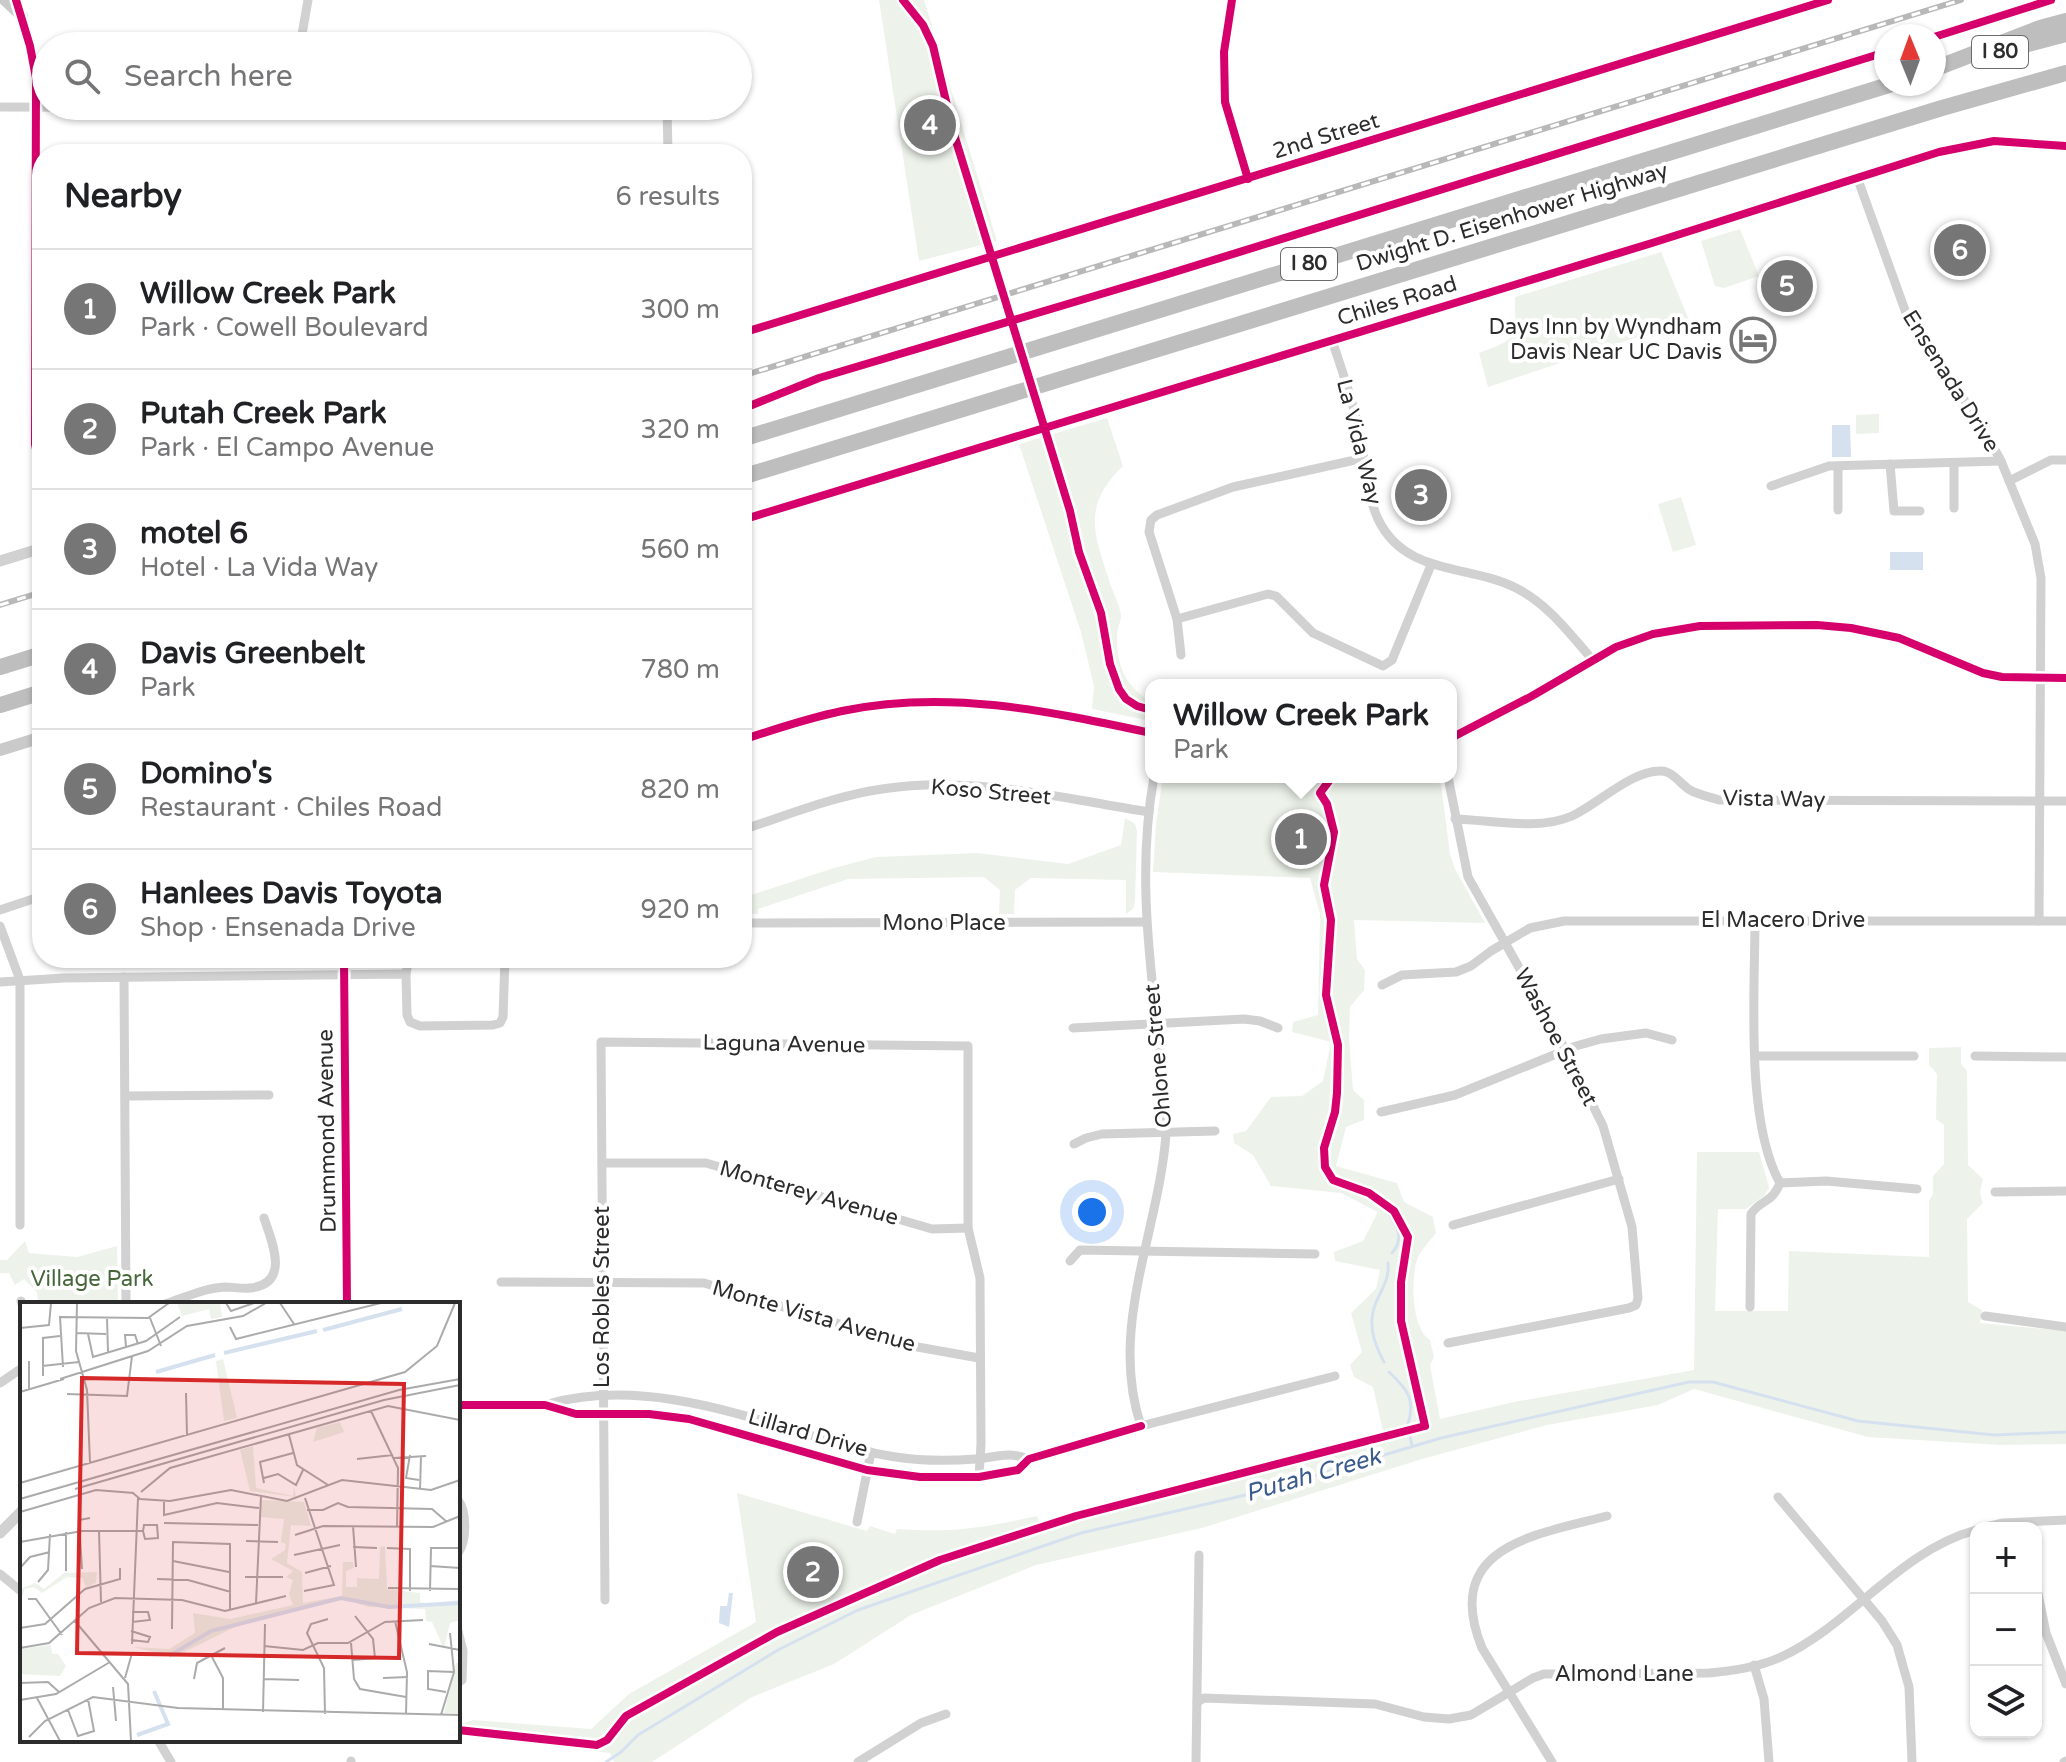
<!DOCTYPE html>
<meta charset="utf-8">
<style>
body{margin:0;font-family:"Varela Round",sans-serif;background:#f6f6f6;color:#202124}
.controls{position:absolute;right:24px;bottom:24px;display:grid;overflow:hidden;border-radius:16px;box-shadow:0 2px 6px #0004}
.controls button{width:72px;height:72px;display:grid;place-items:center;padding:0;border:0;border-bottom:2px solid #e0e0e0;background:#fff;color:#202124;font:40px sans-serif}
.compass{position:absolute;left:1874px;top:24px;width:72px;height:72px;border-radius:50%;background:#fff;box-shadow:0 2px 6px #0004;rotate:359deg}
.you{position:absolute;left:1092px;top:1212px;width:28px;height:28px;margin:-20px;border:6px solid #fff;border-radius:50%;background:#1a73e8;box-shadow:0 0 0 12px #1a73e833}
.badge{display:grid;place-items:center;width:52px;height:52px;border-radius:50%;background:#767676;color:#fff;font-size:26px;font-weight:700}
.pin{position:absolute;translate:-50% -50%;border:4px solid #fff;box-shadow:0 2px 8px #0006}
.popup{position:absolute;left:1145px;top:679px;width:312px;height:104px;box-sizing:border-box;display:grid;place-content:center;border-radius:16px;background:#fff;filter:drop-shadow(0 2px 6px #0005);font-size:26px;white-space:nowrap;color:#757577}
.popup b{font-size:30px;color:#202124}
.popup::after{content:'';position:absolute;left:50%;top:100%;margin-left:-16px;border:16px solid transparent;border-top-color:#fff}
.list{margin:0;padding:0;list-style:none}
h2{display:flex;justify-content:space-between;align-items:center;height:104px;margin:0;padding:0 32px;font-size:34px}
h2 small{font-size:26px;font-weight:400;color:#757577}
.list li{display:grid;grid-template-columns:52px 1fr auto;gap:24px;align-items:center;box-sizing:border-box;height:120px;padding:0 32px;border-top:2px solid #e0e0e0}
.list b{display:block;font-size:30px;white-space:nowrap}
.list p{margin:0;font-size:26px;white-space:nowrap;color:#757577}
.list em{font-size:26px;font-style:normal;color:#757577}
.icon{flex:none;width:44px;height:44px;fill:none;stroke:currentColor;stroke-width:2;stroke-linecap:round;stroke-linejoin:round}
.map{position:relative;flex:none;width:2066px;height:1762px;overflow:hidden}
.search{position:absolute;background:#fff;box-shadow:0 2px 6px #0004;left:32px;top:32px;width:720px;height:88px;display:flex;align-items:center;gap:20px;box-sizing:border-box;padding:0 28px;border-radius:44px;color:#757577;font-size:30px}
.panel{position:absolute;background:#fff;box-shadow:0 2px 6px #0004;left:32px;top:144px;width:720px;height:824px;border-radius:32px}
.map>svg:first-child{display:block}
</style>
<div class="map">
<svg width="2066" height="1762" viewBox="0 0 2066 1762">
<rect width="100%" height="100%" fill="#fff"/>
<!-- green -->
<g fill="#edf3ea">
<polygon points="879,0 924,0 997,241 919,261"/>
<polygon points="1740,229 1759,276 1724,288 1715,286 1701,241"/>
<path d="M1661,252l28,68 -201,67 -9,-34c40,-15 36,-14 36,-56z"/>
<polygon points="1879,414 1879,433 1856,434 1856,415"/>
<path d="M1107,418l16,48c-43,41 -28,70 -12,120 3,9 9,20 10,30 0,6 -4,12 -4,18 -1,31 8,52 34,68v19l-59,-12 2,-23 -13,-54 -62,-188z"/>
<polygon points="1681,497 1696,545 1673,552 1658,504"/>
<path d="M1163,777h277l10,77 5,15 30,54 -131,-3 3,39 8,11 -1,20 -14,17 -1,31 4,52 11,10v20l-18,7 -10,39 61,17 7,19 29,15 3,16c-6,8 -16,18 -19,27 -6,19 -6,68 13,80l4,17 -4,8 10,54 74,-17 180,-32 3,-218h62l10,35 -4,8 -19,14h-28l-3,102h73l1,-60 140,6v-56l4,-7v-18l11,-12v-39l-8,-6 1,-45 -8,-9v-17l32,-1v17l6,7 1,94 15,14 -3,13 3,11 -16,16 1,83 14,8 -2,13 86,8v113l-65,1 -133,-8 -174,-48 -36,16 -111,20 -125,34 -220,69 -166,37 -125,50 -77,49 -82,33 -100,65h-38l-4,-9 -152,-18v-10l15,-5 118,9 38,-35 127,-72 -19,-129 130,38 3,-5 25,8 2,-5c55,4 86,-1 140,-13l2,6 344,-91 -10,-44 -19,-10 -4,-12 12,-13 -11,-39 25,-24 4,-19 -45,-9 -1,-9 29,-11 15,-29 -37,-19 -70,-7 -18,-31 -19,-12 -1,-9 13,-3 25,-34 31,-1 21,-15 8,-39 -39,-10 1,-10 25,-7 2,-101 -10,-36 -157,-6 3,-48z"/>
<polygon points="1125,818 1135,824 1137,831 1135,902 1133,909 1126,914 1126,880 1031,878 1015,890 1014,914 999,914 1000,890 984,877 848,879 758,909 758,914 742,914 742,898 834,868 876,857 978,853 1068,864 1121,845"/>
<polygon points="25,1241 29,1253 77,1257 117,1246 118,1304 38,1304 37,1292 24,1279 15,1285 9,1273 0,1273 0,1260 7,1260"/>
</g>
<!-- water -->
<g fill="#d6e1f0">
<polygon points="1832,425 1850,425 1851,457 1832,457"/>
<rect x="1890" y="552" width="33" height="18"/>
<polygon points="729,1593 733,1593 729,1627 719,1623 720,1606 727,1606"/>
</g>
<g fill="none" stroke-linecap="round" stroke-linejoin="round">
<!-- stream -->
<g stroke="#d6e1f0" stroke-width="3">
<path d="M1384,1206c10,17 23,30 8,47"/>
<path d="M1384,1362c-8,-15 -15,-32 -11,-50 3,-17 17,-28 15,-49"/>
<path d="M1389,1372c18,17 27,27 19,52"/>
<polyline points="1410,1436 1412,1446"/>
<polyline points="606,1762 621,1752 638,1735 778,1650 858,1610 1081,1533 1263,1491 1441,1438 1689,1382 1713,1382 1858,1421 1994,1435 2066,1432"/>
</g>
<!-- minor -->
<g stroke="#d1d1d1" stroke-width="9">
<polyline points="300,46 308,0"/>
<polyline points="667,106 668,154"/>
<polyline points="0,107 292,108 295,106"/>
<polyline points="1857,177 1906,313 1983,428 2001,461 2035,544 2041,578 2039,921"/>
<path d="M1332,340c10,31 22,63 28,95 6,27 6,58 18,84 27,57 91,45 138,69 32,16 53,45 76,71"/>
<polyline points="1890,464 1894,511 1920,511"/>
<polyline points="1838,466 1838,510"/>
<polyline points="2009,481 2051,460 2066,460"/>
<polyline points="1771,486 1829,466 2001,461"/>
<polyline points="1954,508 1954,463"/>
<polyline points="1177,619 1268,594 1276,596 1313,633 1383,666 1392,660 1431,565"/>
<polyline points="1181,655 1177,619 1149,532 1151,520 1157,515 1233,487 1364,458"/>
<path d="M1455,819c37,1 83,12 117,-3 26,-12 59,-45 88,-45 12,-1 20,13 30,19 9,5 20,7 29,10l347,1"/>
<path d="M742,830c46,-15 92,-34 140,-41 88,-14 180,9 267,23"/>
<polyline points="0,910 42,896"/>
<path d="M1755,919c0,72 -10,202 25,264"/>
<polyline points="742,923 1146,922"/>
<polyline points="0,926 20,980 20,1225"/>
<polyline points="406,974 409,958"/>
<polyline points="124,977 126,1304"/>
<polyline points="0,982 64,978 406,974 407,1015 410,1022 420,1026 493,1025 500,1023 503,1017 505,958"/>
<polyline points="1382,985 1402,975 1456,972 1471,966 1491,951 1530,928 1564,921 2066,921"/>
<polyline points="1073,1028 1244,1019 1260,1021 1278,1028"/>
<polyline points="1755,1056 1914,1056"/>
<polyline points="1975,1056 2066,1057"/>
<polyline points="125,1096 269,1095"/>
<polyline points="1381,1112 1455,1095 1576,1046 1601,1039 1646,1033 1672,1040"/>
<polyline points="1074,1144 1086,1138 1102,1134 1215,1131"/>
<polyline points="602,1163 706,1163 932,1229 968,1228"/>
<polyline points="1780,1183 1826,1181 1917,1189"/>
<polyline points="1995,1192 2066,1191"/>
<polyline points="1453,1225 1619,1179"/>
<polyline points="1070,1261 1080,1250 1315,1254"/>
<polyline points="501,1282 704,1283 912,1346 979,1358"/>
<polyline points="21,1301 22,1304"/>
<path d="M165,1304c19,-6 39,-16 60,-17 8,0 17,2 25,1 41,-4 22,-46 14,-70"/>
<path d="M1750,1307l1,-93c11,-16 20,-9 29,-31"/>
<polyline points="1985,1316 2066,1327"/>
<polyline points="1448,1343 1629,1308 1636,1305 1638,1298 1632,1227 1603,1126 1566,1051 1468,877 1448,777"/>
<polyline points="0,1383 22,1368"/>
<path d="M548,1404c87,-24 176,5 259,30 29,9 58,19 89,23 26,4 53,4 80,2 23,-2 30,-8 53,0"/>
<polyline points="458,1405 545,1405 576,1414 649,1414 689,1419 867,1470 920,1477 979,1477 1018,1470 1029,1459 1141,1426 1335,1376"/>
<path d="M1141,1426c-33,-98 18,-195 25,-292 3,-38 -6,-78 -10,-115 -9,-82 -17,-160 -2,-242"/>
<polyline points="1778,1497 1882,1621 1897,1645 1909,1687 1912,1762"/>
<path d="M458,1500c9,11 9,41 0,53"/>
<polyline points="857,1522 871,1452"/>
<polyline points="1982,1528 2003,1523 2066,1520"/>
<polyline points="0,1574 22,1592"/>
<polyline points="2036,1584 2046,1633 2066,1684"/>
<polyline points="605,1600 601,1042 968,1046 968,1228 980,1278 981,1444 979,1477"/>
<polyline points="458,1631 463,1651 462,1680 458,1683"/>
<polyline points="1754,1665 1764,1699 1769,1762"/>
<path d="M1197,1702l7,-4 171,6 49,13 25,2 22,-4 62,-37 11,-4 165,-1c24,-2 50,-6 72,-16 71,-33 118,-106 195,-127"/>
<polyline points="158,1740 171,1762"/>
<polyline points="351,1762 351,1761"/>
<polyline points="858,1762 921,1723 946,1714"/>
<polyline points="1196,1762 1199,1555"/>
<path d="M1552,1762l-70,-114c-41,-102 53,-113 125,-132"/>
<polyline points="2064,1762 2066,1761"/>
</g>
<!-- tertiary -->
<g stroke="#d1d1d1" stroke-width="11">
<polyline points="16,0 30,46 36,78 35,444 42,481"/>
<polyline points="742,333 1828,0"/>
<polyline points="742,520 1652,243 1939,152 1994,141 2066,146"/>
<polyline points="0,561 42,548"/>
<polyline points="344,958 347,1304"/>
<polyline points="0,1533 22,1511"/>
</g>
<!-- secondary -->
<g stroke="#cacaca" stroke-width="12">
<polyline points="5,0 22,16"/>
<polyline points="1451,738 1532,696 1616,647 1653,634 1700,626 1817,625 1851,628 1899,638 1983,673 2002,677 2066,678"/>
<path d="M742,740c33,-11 66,-22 100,-29 105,-22 206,0 309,22"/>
<polyline points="0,750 42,737"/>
</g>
<!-- motorway -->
<g stroke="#bebebe" stroke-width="16">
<polyline points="2017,47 2066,34"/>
<polyline points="1934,69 2040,28 2066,21"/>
<polyline points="742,439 1892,84"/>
<polyline points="742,477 1942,108 2066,73"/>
<polyline points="0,667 42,654"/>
<polyline points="0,705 42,692"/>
</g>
<!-- rail casing -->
<g stroke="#b8b8b8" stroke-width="6">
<g id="rail">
<polyline points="742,376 1961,0"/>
<polyline points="0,605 42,592"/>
</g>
</g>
<!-- rail -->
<use href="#rail" stroke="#fff" stroke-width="3" stroke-dasharray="9" stroke-linecap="butt"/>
<!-- cycleway casing -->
<g stroke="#fff" stroke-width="13">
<g id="cycleway">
<polyline points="16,0 30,46 36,78 35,444 42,481"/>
<polyline points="903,0 923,25 933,46 953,131 1070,511 1079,552 1101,613 1110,664 1119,689 1126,699 1137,706 1151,710"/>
<polyline points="1232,0 1224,52 1225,102 1248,179"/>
<polyline points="1934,37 2051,0"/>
<polyline points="742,333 1828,0"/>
<polyline points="742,409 819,378 1165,275 1886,52"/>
<polyline points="742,520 1652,243 1939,152 1994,141 2066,146"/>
<polyline points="1451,738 1532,696 1616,647 1653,634 1700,626 1817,625 1851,628 1899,638 1983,673 2002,677 2066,678"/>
<path d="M742,740c33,-11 66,-22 100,-29 105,-22 206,0 309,22"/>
<polyline points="344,958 347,1304"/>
<polyline points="458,1405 545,1405 576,1414 649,1414 689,1419 867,1470 920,1477 979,1477 1018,1470 1029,1459 1141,1426"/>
<polyline points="458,1730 597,1745 607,1740 626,1716 777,1632 940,1560 1076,1516 1425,1426 1401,1321 1401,1282 1408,1237 1394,1211 1369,1193 1333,1180 1325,1167 1324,1148 1335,1112 1337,1093 1338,1045 1326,995 1331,920 1324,885 1334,832 1327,804 1320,793 1332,777"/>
</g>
</g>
<!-- cycleway -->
<use href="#cycleway" stroke="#d6006c" stroke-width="8"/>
</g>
<!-- icons -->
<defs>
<g id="hotel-ring" transform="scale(2.3)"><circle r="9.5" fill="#fff" stroke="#767676" stroke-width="1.5"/><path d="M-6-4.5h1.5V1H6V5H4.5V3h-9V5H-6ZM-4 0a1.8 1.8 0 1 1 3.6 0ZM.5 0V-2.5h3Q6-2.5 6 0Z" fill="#767676"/></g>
</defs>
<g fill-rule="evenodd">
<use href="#hotel-ring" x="1753" y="340"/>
</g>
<g text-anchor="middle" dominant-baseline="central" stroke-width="8" stroke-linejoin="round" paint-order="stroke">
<!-- shield labels -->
<g fill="#fff" stroke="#6b6b6b" stroke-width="2">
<rect x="1972" y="36" width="56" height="32" rx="6"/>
<rect x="1281" y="248" width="56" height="32" rx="6"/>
</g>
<g font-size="20" font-weight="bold" fill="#2c2c2c">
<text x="2000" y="52">I 80</text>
<text x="1309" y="264">I 80</text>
</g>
<!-- street labels -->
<g font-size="22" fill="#2c2c2c" stroke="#fff">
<text transform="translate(1326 136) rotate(-17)">2nd Street</text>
<text transform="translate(1512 217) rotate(-17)">Dwight D. Eisenhower Highway</text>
<text transform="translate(1397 301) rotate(-17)">Chiles Road</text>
<text transform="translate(1951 381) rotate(58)">Ensenada Drive</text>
<text transform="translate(1359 442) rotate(76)">La Vida Way</text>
<text transform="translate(991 792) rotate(5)">Koso Street</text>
<text transform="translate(1774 799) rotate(1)">Vista Way</text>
<text x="1783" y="920">El Macero Drive</text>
<text x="944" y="923">Mono Place</text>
<text transform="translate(1556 1037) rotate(62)">Washoe Street</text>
<text transform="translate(784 1044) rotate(1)">Laguna Avenue</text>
<text transform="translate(1158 1056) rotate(-95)">Ohlone Street</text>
<text transform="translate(327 1131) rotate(-91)">Drummond Avenue</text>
<text transform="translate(809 1193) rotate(16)">Monterey Avenue</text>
<text transform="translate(602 1297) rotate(-90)">Los Robles Street</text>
<text transform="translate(814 1316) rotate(16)">Monte Vista Avenue</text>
<text transform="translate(808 1433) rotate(16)">Lillard Drive</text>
<text x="1624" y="1674">Almond Lane</text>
</g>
<!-- poi labels -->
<g font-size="22" fill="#2c2c2c" stroke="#fff" text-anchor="end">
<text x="1722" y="327">Days Inn by Wyndham<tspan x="1722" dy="25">Davis Near UC Davis</tspan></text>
</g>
<!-- park labels -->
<g font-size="22" fill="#45673a" stroke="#fff">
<text x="92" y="1279">Village Park</text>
</g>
<!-- water labels -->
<g font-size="24" font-style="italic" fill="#3b5b8d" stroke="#fff">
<text transform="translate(1313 1475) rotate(-16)">Putah Creek</text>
</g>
</g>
<!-- overview -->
<g transform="translate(20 1302)">
<rect width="440" height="440" fill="#fff"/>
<path d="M157,1h43l2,14 -11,2 -2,-10 -27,7zM203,57l14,59 -13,3 -8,-60zM320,120l4,10 -31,10 4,-14zM233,144l3,42 37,8 1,-9 2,10 -46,-6 -10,-41zM242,198l42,2 7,24 -20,-1 -4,38 15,9 1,31 39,-7 1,-34h10l1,6 -8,3v16h11v-9l22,1 1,-32 5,-1 2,43 33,4v9l5,2 35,-4v20l-10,3 -6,26 -12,-27 -6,-1 -1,-12 -56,-2 -27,-8 -103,26 -65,32 -41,-10 36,2 26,-16 -2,-20 37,6 63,-14 -4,-11 4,-14 -7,-3 7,-6 -22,-12 14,-9 1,-6 -5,-2 3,-23 -25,-2zM77,270l-1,11 -10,4 -4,-9 -15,-1 -25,16 -8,-6 -9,2 -5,13v-13l15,-6 9,6 20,-16zM31,343l1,9h6l8,12 -6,10 -40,-2v-25zM436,361h4v51l-16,-1z" fill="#edf3ea"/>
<path fill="none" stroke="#d6e1f0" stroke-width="4" d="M303,28l79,-21M204,51l93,-22M136,70l59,-17M149,354l42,-25 130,-33 48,9 71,-4M117,433l31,-11 -14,-33"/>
<path fill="none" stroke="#ababab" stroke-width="2" d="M57,1l-1,48 11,39 3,73M206,1l5,8 23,-8M260,1l14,21M87,16l1,35M130,16l11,28M210,25l6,12 145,-36M0,26l29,-3 2,-22M56,31l30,1M68,32l5,23 53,-16 34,-24M106,45l-1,-12h10l3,9M9,59v28M22,64l37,-4M43,65l-3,-50 88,1 21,-15M23,74v-38l17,-2M40,77l88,-28 39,-25 56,-10 23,-13M0,90l44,-13M166,91l1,42M47,92l60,2 5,-40M351,109l27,57 -1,59M269,133l8,30 31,20M390,153l-4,23 13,2M374,156l32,-2M337,157l36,-4M244,176l14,-4 18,11 7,-15M0,181l385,-111 32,-26 18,-43M244,181l-4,-21 33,-9M55,187l309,-89 76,-15M400,188l1,-34M121,190l29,-24 218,-62 72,14M113,191l7,6 30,2 61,-11 56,11 55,-21 89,10 29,-10M0,197l379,-109 61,-11M144,199v14l53,-12 42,5M287,208h16l15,-7 10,4 84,2 15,13M0,210l76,-22 38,3M144,221l94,2M333,224l3,41M79,229l2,71M275,233l28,-9 110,1 27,-11M226,239l32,1M0,240l62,-11h61l2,8 13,-1 -1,-13h-13l-1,6M333,245l24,1M367,246l23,1v42M274,253l46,-10M153,259l56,11M410,264l30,2M0,266l10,-11 20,-5M62,267l-3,-49 11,-2M46,269v-39M285,271l26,-7M225,275h38M137,277l31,1 43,12M18,280l10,-12 2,-36M368,286l72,1M284,289l30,-6 -29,-87M410,289l1,-43h29M8,297h8l26,36M236,301l5,-107M54,318l54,64 3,57M375,319l12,51 -1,42M112,320l18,-2 -2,-8h-16M0,326l25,-4 40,-35 35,-10v-11M152,327l1,-87 57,2v67M111,338l17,2 2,-5 -19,-6M331,341l3,36 6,10 46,8M112,342l6,-146M409,342l31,6M244,344l39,4 15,-7h30l37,-21 38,-2M0,346l29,-5 40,-35 26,-10 67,2 43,11 61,-15M191,353l12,23v32M333,358l22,-2 -2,-19 -18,-23M105,376l7,-25M363,376l25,-1M174,377l3,-16 28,-15M243,377l36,1M0,381l28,-1 11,10M93,385l3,34M426,390l-18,-3v-18l26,1M17,396l23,43M0,398l36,-6 54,-32M48,408l10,26 16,-5 -6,-32M243,410l2,-88M305,412l-1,-46 -17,-35 4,-9 17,-5M421,413l13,-43 -4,-39M9,435l16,-16 48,-24 85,11 282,7"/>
<path fill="#d62828" fill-opacity="0.15" stroke="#d62828" stroke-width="4" d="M62,76l322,6 -5,274 -322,-5z"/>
<rect width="440" height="440" fill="none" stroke="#2c2c2c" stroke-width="4"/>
</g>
</svg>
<div class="controls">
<button>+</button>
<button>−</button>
<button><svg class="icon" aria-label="layers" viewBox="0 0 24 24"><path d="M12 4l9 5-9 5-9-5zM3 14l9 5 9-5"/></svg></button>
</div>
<svg class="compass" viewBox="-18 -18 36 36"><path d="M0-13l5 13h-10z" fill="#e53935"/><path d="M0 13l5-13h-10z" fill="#757577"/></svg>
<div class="you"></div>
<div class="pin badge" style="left:1301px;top:839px">1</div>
<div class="popup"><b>Willow Creek Park</b>Park</div>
<div class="pin badge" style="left:813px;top:1572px">2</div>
<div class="pin badge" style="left:1421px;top:495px">3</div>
<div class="pin badge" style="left:930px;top:125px">4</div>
<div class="pin badge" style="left:1787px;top:286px">5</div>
<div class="pin badge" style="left:1960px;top:250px">6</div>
<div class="search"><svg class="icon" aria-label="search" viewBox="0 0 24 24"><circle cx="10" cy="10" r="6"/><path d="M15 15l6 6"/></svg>Search here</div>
<section class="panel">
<h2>Nearby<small>6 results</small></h2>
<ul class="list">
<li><span class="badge">1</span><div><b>Willow Creek Park</b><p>Park · Cowell Boulevard</p></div><em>300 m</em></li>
<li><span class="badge">2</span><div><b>Putah Creek Park</b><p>Park · El Campo Avenue</p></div><em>320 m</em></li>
<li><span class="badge">3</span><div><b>motel 6</b><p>Hotel · La Vida Way</p></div><em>560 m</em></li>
<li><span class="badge">4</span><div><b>Davis Greenbelt</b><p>Park</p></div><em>780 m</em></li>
<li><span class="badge">5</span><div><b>Domino's</b><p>Restaurant · Chiles Road</p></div><em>820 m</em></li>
<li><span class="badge">6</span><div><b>Hanlees Davis Toyota</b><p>Shop · Ensenada Drive</p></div><em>920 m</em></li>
</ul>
</section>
</div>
